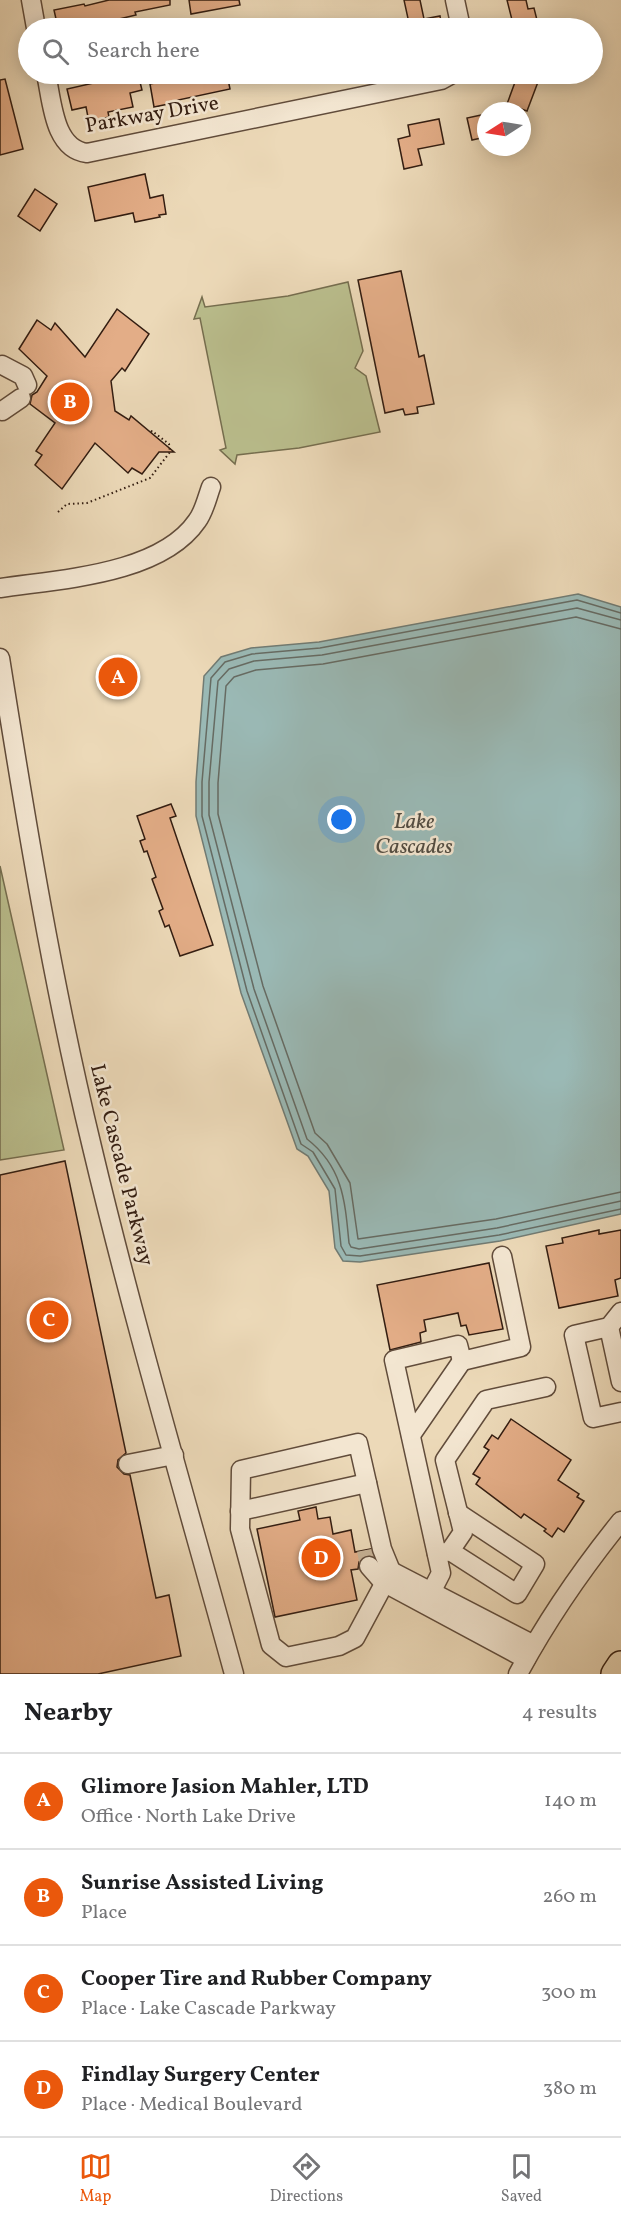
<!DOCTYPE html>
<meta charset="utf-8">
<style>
body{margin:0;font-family:Vollkorn,serif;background:#f6f6f6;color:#202124}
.compass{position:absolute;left:477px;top:102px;width:54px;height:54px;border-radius:50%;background:#fff;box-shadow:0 3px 15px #0003;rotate:258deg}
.you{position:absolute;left:342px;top:820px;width:21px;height:21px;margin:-15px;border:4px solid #fff;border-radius:50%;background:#1a73e8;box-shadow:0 0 0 9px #1a73e833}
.badge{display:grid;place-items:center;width:39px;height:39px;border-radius:50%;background:#ea580c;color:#fff;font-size:20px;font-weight:700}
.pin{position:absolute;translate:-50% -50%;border:3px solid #fff;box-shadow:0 2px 6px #0006}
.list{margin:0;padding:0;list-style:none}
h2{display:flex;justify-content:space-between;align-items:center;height:78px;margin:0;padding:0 24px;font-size:26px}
h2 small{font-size:20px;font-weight:400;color:#757577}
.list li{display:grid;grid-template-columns:39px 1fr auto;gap:18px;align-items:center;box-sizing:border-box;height:96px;padding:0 24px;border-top:2px solid #e0e0e0}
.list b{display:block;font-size:22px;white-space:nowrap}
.list p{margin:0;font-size:20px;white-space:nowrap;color:#757577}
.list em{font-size:20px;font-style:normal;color:#757577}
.icon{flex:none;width:33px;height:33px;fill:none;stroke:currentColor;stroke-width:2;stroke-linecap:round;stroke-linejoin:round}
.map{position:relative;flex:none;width:621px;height:1674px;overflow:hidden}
.search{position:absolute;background:#fff;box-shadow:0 3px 15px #0003;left:18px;right:18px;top:18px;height:66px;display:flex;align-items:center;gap:15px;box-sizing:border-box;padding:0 21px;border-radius:33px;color:#757577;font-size:22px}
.sheet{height:462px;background:#fff}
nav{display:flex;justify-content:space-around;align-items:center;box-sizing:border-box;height:84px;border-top:2px solid #e0e0e0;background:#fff;font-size:16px;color:#757577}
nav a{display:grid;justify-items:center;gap:3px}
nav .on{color:#ea580c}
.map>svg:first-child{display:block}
</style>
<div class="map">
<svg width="621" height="1674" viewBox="0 0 621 1674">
<rect width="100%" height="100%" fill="#ecd9b8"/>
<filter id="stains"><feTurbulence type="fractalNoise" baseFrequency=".00333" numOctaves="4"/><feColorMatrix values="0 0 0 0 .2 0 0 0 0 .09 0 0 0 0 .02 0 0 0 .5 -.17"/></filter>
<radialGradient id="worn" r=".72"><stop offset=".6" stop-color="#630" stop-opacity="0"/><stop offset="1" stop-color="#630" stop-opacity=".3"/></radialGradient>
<!-- green -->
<g fill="#babe8d" stroke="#766e4f" stroke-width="1.5">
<polygon points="348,282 363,351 355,368 366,376 380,432 299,448 237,455 235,464 220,450 226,448 200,318 194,319 202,297 205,307 288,296"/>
<polygon points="0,866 64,1150 0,1160"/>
</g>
<!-- water -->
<polygon fill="#9ab9b5" stroke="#717b73" stroke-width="1.5" points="578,594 621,607 621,1214 500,1241 360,1262 343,1261 335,1248 329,1191 308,1156 297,1149 241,993 196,816 196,782 204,676 221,657 251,648 319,642"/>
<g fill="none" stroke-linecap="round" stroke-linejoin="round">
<!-- shore -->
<g stroke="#666b63" stroke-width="1.5">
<polyline points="621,613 577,600 320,648 252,654 225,662 211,678 202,782 202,816 247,991 301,1144 313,1152 335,1189 341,1246 346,1255 360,1256 499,1235 621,1209"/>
<path d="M621,620l-44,-12 -255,47 -68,6 -25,8 -11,12 -9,101v33l45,174 53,150c36,28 38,62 42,104l2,4 8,2 138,-21 124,-27"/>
<polyline points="621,629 576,617 323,664 256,670 234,677 226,686 218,783 218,814 263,986 315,1133 327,1144 350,1183 358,1239 496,1219 621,1192"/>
</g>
</g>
<!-- building -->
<g fill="#e3ad87" stroke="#331d11" stroke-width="1.5">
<polygon points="109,0 170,0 170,5 135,12 136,15 98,24 97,21 72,26 72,28 58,28 54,10 84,4 85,6"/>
<polygon points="189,0 239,0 240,5 191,14"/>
<polygon points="404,0 420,0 424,19 440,16 442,28 403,28 402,24 409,23"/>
<polygon points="507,0 526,0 528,9 534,8 539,28 514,28"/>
<polygon points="106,74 138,74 142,90 130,93 133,107 108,112 109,117 89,122 86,107 72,110 67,89 107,80"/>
<polygon points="158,74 227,74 230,89 178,100 178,102 154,107 150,84 160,82"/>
<polygon points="518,74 541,74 527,111 507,104"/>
<polygon points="5,79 23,149 0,155 0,80"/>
<polygon points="486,114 486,137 472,140 467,118"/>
<polygon points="439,119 444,144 418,149 422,165 404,169 398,139 410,136 408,125"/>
<polygon points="145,174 150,198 163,195 166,214 159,215 160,217 135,222 133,213 95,221 88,187"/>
<polygon points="35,189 57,204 40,231 18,216"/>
<polygon points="401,271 419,357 424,355 434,404 417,407 418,413 405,415 403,409 385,413 358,280"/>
<polygon points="117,309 149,334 125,371 122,368 111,381 115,411 129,420 131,416 174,452 159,452 142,474 132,468 128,473 95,443 62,489 35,465 42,455 36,451 55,423 30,404 32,395 37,392 47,376 19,349 37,320 51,330 55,323 85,357"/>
<polygon points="171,804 176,816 170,818 213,945 180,956 169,925 165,927 159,911 163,909 152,879 156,877 147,851 144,852 140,841 145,839 137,816"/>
<polygon points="65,1161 126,1453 118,1460 117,1467 124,1474 130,1475 156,1598 169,1595 181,1656 98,1674 0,1674 0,1175"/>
<polygon points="599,1230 599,1234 621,1230 621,1278 615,1280 618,1296 559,1308 546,1246 563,1243 562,1238"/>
<polygon points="489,1263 503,1329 469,1335 466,1325 461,1326 458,1313 424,1320 426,1331 420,1333 421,1342 390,1350 377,1285"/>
<polygon points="511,1419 571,1460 558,1480 579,1494 577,1497 584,1501 564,1532 558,1528 552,1537 544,1531 546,1529 524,1514 521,1518 476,1484 480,1478 473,1474 489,1450 484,1447 492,1435 498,1439"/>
<polygon points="316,1507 318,1519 330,1517 333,1534 351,1530 355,1552 371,1549 372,1555 362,1557 359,1562 358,1569 351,1570 357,1600 275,1617 257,1529 300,1520 298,1511"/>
</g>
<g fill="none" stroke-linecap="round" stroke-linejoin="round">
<!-- minor-tunnel -->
<polyline stroke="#c7b397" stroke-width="18" stroke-dasharray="18 9" stroke-linecap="butt" points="366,1550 369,1566"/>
<!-- minor casing -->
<g stroke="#614c3b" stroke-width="21">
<g id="minor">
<polyline points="31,0 36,28"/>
<polyline points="455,0 461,28"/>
<path d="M46,74c6,25 7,75 41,79l354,-73 11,-6"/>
<polyline points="2,365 23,376 27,385"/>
<polyline points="2,411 21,398"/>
<path d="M0,588c59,-9 160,-13 197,-67 7,-9 10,-23 14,-34"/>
<path d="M0,658c26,164 53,328 92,489 42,177 94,352 142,527"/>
<polyline points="621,1312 609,1327 574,1335 593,1418 621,1412"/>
<polyline points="609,1327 621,1382"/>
<polyline points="411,1435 462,1361"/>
<polygon points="358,1443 382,1549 391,1571 355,1638 339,1646 286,1657 271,1645 240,1529 241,1470"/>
<polyline points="128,1464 174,1455"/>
<polyline points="240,1511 367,1483"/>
<polyline points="450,1551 517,1594 535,1564 458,1513"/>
<polyline points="437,1554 450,1551 463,1532 445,1460 486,1400 546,1387"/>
<polyline points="369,1566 383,1582 526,1659"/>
<polyline points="391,1571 534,1645"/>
<polyline points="425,1604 441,1573 394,1360 458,1345 462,1361 521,1347 502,1256"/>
<path d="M518,1674c29,-54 65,-106 103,-153"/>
</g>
</g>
<!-- highway casing -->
<g stroke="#331d11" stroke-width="30">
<polyline id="highway" points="615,1674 621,1665"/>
</g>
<!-- path -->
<polyline stroke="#331d11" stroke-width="2" stroke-dasharray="1.5 3" stroke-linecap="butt" points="58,512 67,504 87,503 150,478 170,452 169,444 152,431 151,432"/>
<!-- minor -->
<use href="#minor" stroke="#f3e6d1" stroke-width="18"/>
<!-- highway -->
<use href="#highway" stroke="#ecd9b8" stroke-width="27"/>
</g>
<g text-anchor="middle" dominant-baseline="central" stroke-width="5" stroke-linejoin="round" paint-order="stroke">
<!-- street labels -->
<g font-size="21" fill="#331d11" stroke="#f3e6d1">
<text transform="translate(152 115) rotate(-10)">Parkway Drive</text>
<text transform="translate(121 1165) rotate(76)">Lake Cascade Parkway</text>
</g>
<!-- water labels -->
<g font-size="22" font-style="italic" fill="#524c42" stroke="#f3e6d1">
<text x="414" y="822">Lake<tspan x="414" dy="25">Cascades</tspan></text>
</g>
</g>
<rect width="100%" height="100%" filter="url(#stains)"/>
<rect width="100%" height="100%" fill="url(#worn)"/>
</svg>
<svg class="compass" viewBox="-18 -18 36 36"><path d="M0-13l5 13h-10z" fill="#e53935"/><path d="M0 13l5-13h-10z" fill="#757577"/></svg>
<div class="you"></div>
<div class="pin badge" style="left:118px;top:677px">A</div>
<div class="pin badge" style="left:70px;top:402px">B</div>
<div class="pin badge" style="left:49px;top:1320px">C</div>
<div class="pin badge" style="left:321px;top:1558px">D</div>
<div class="search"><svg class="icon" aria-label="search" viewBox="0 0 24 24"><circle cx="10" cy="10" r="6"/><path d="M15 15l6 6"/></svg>Search here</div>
</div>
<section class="sheet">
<h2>Nearby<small>4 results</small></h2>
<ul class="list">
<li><span class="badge">A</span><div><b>Glimore Jasion Mahler, LTD</b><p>Office · North Lake Drive</p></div><em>140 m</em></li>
<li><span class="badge">B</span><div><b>Sunrise Assisted Living</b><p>Place</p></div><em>260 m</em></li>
<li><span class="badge">C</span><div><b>Cooper Tire and Rubber Company</b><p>Place · Lake Cascade Parkway</p></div><em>300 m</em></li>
<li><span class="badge">D</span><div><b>Findlay Surgery Center</b><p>Place · Medical Boulevard</p></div><em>380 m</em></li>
</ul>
</section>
<nav>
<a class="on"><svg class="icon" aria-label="map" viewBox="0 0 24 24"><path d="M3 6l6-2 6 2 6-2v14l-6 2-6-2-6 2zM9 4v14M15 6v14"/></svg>Map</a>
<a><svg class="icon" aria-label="directions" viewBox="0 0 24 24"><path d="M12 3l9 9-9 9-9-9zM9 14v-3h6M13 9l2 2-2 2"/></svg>Directions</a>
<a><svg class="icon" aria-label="saved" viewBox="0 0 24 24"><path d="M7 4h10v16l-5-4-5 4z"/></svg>Saved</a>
</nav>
